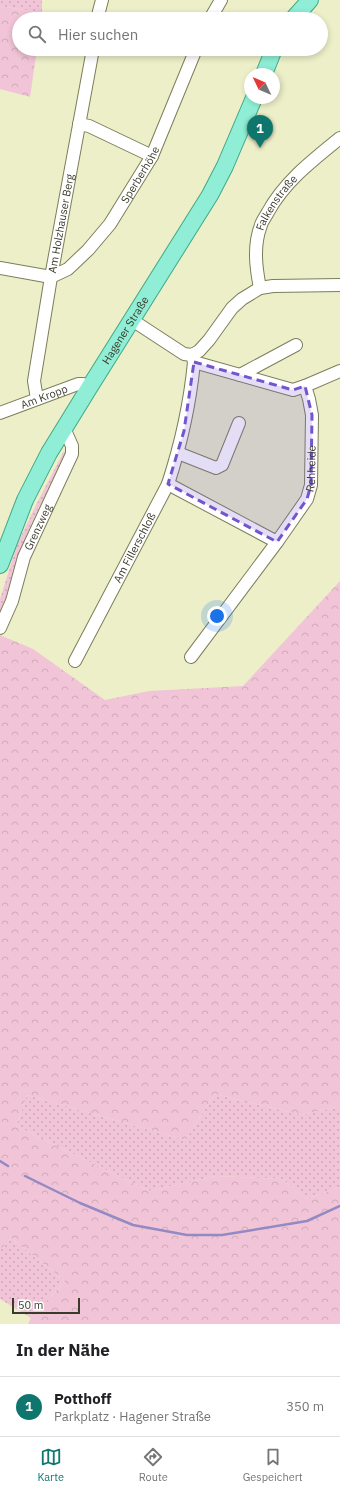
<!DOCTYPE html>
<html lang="de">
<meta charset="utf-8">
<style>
body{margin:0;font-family:"IBM Plex Sans",sans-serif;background:#f6f6f6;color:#202124}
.compass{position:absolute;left:244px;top:68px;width:36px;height:36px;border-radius:50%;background:#fff;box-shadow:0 2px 6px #0003;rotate:314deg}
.scale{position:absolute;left:12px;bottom:10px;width:68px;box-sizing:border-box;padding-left:4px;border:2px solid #3a3b2b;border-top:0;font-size:11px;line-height:14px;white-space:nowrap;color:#3a3b2b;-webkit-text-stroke:3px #fff;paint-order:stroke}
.you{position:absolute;left:217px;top:616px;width:14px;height:14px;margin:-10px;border:3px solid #fff;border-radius:50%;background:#1a73e8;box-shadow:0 0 0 6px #1a73e833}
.badge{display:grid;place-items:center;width:26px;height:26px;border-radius:50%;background:#0f766e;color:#fff;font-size:13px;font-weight:700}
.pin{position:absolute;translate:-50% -33px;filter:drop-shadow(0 1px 2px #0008)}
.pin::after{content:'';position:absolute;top:21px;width:14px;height:12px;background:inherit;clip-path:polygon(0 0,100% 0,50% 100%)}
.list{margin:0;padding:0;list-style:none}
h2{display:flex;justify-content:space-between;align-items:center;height:52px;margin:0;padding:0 16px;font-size:17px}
h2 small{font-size:13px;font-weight:400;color:#757577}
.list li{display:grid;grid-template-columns:26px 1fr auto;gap:12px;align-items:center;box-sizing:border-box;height:60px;padding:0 16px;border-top:1px solid #e0e0e0}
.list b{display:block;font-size:15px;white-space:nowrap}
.list p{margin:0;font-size:13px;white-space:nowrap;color:#757577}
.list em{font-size:13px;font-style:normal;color:#757577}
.icon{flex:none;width:22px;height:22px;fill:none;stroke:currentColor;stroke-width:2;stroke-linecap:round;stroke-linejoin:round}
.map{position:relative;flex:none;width:340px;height:1324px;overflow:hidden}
.search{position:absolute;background:#fff;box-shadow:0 2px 6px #0003;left:12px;right:12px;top:12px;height:44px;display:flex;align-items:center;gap:10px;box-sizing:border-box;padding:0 14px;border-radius:22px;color:#757577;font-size:15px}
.sheet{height:112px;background:#fff}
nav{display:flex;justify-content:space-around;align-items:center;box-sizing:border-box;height:56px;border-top:1px solid #e0e0e0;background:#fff;font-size:11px;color:#757577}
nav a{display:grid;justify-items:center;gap:2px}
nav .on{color:#0f766e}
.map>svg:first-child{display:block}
</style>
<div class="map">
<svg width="340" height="1324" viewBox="0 0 340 1324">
<defs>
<pattern id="grass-dots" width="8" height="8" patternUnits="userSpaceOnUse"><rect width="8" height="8" fill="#f1c5d7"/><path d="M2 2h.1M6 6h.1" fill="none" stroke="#cfaab9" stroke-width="1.8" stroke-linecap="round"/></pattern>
<pattern id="forest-crowns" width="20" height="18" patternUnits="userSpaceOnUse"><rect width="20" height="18" fill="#f1c5d7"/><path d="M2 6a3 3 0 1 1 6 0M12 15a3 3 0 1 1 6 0" fill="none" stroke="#cfaab9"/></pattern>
</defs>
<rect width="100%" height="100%" fill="#ecefc8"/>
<!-- grass -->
<g fill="url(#grass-dots)">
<polygon points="0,0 42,0 42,13 0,6"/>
<path d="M64,451l3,2c-15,31 -33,61 -45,94 -8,22 -13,45 -22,67v-15l17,-54 19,-40z"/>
<polygon points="215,1094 302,1115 340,1106 340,1187 306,1199 282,1179 216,1176 149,1191 16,1126 27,1095 185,1140"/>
<polygon points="11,1238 65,1281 31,1318 0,1299 0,1250"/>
</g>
<!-- forest -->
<g fill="url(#forest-crowns)">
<polygon points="0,6 42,13 41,19 19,19 19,49 37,49 30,97 0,89"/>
<polygon points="340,581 340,1106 302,1115 215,1094 185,1140 27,1095 16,1126 149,1191 216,1176 282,1179 306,1199 340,1187 340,1324 28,1324 31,1318 65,1281 11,1238 0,1250 0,635 33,649 105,700 149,691 243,686"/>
</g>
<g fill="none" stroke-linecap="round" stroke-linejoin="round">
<!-- stream -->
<g stroke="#938ac3" stroke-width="2.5">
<polyline points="0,1161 8,1166"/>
<polyline points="25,1176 80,1203 133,1225 187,1235 222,1235 307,1221 340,1206"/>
</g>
<!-- minor casing -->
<g stroke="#7c7e5b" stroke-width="14">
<g id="minor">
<polyline points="97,19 102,0"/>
<polyline points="210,19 221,0"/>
<polyline points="79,124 89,126 152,156"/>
<path id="s1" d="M0,268l51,9 17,-8 20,-19 22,-26 42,-68 44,-107"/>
<path id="s2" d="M260,288c-4,-20 -7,-42 1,-63 1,-4 5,-9 7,-13 17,-31 45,-52 72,-74"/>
<polyline points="132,320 184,354 192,355 199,351 209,340 232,308 242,299 260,288 273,286 340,285"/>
<polyline points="194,362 293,390 305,386"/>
<polyline points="240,375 296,345"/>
<path id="s3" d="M37,399l-3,-18 17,-104 42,-228"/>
<path id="s4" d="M0,413l78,-29h5l6,4"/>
<polyline points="178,453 216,468 222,465 239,423"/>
<polyline points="168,484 277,542"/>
<path id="s5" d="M0,628l12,-27 12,-44 48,-103v-8l-8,-18"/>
<path id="s6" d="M191,657l86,-115 30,-43 4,-14 1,-70 -3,-16 -4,-13 35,-15"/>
<path id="s7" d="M75,661l93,-177c13,-40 22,-80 26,-122l-2,-7"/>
</g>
</g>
<!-- major casing -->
<g stroke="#40a887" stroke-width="18">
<g id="major">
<polyline points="293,19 310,0"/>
<polyline points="264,74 274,49"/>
<path id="s8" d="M0,565l25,-65 24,-47 40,-65 121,-193 15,-29 29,-68"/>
</g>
</g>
<!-- minor -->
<use href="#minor" stroke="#fff" stroke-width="12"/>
<!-- major -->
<use href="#major" stroke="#8feed5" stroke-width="16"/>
</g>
<!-- marked area -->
<path fill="#7455ce" fill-opacity="0.2" stroke="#7455ce" stroke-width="3" stroke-dasharray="8 5" stroke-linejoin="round" d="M194,362l99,28 12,-4 7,29 -1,70 -4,14 -30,43 -109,-58 16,-53z"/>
<g text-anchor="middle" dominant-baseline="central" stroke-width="3" stroke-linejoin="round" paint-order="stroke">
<!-- street labels -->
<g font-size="11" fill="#3a3b2b" stroke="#fff">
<text stroke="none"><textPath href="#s1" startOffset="190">Sperberhöhe</textPath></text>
<text stroke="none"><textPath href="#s2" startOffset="91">Falkenstraße</textPath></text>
<text stroke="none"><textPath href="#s3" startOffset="178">Am Holzhauser Berg</textPath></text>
<text stroke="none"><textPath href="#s8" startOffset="267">Hagener Straße</textPath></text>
<text stroke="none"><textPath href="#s4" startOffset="47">Am Kropp</textPath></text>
<text stroke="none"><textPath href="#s6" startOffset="227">Rehheide</textPath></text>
<text stroke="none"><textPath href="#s5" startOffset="108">Grenzweg</textPath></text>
<text stroke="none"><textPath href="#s7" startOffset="128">Am Fillerschloß</textPath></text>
</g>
</g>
</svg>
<svg class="compass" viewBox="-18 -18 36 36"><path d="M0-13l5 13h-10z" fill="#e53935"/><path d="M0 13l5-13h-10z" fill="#757577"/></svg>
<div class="scale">50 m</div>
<div class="you"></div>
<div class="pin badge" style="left:260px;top:148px">1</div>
<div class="search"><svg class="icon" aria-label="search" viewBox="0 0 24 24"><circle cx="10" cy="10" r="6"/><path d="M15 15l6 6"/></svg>Hier suchen</div>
</div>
<section class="sheet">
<h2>In der Nähe<small></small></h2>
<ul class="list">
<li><span class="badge">1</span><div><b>Potthoff</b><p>Parkplatz · Hagener Straße</p></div><em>350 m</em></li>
</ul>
</section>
<nav>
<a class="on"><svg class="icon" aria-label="map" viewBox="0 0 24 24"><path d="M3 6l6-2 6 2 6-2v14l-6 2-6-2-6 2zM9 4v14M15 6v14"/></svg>Karte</a>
<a><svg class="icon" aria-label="directions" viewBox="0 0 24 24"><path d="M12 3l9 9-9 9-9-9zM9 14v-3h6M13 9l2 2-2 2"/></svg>Route</a>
<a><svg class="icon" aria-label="saved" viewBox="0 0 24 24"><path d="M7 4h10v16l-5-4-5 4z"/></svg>Gespeichert</a>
</nav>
